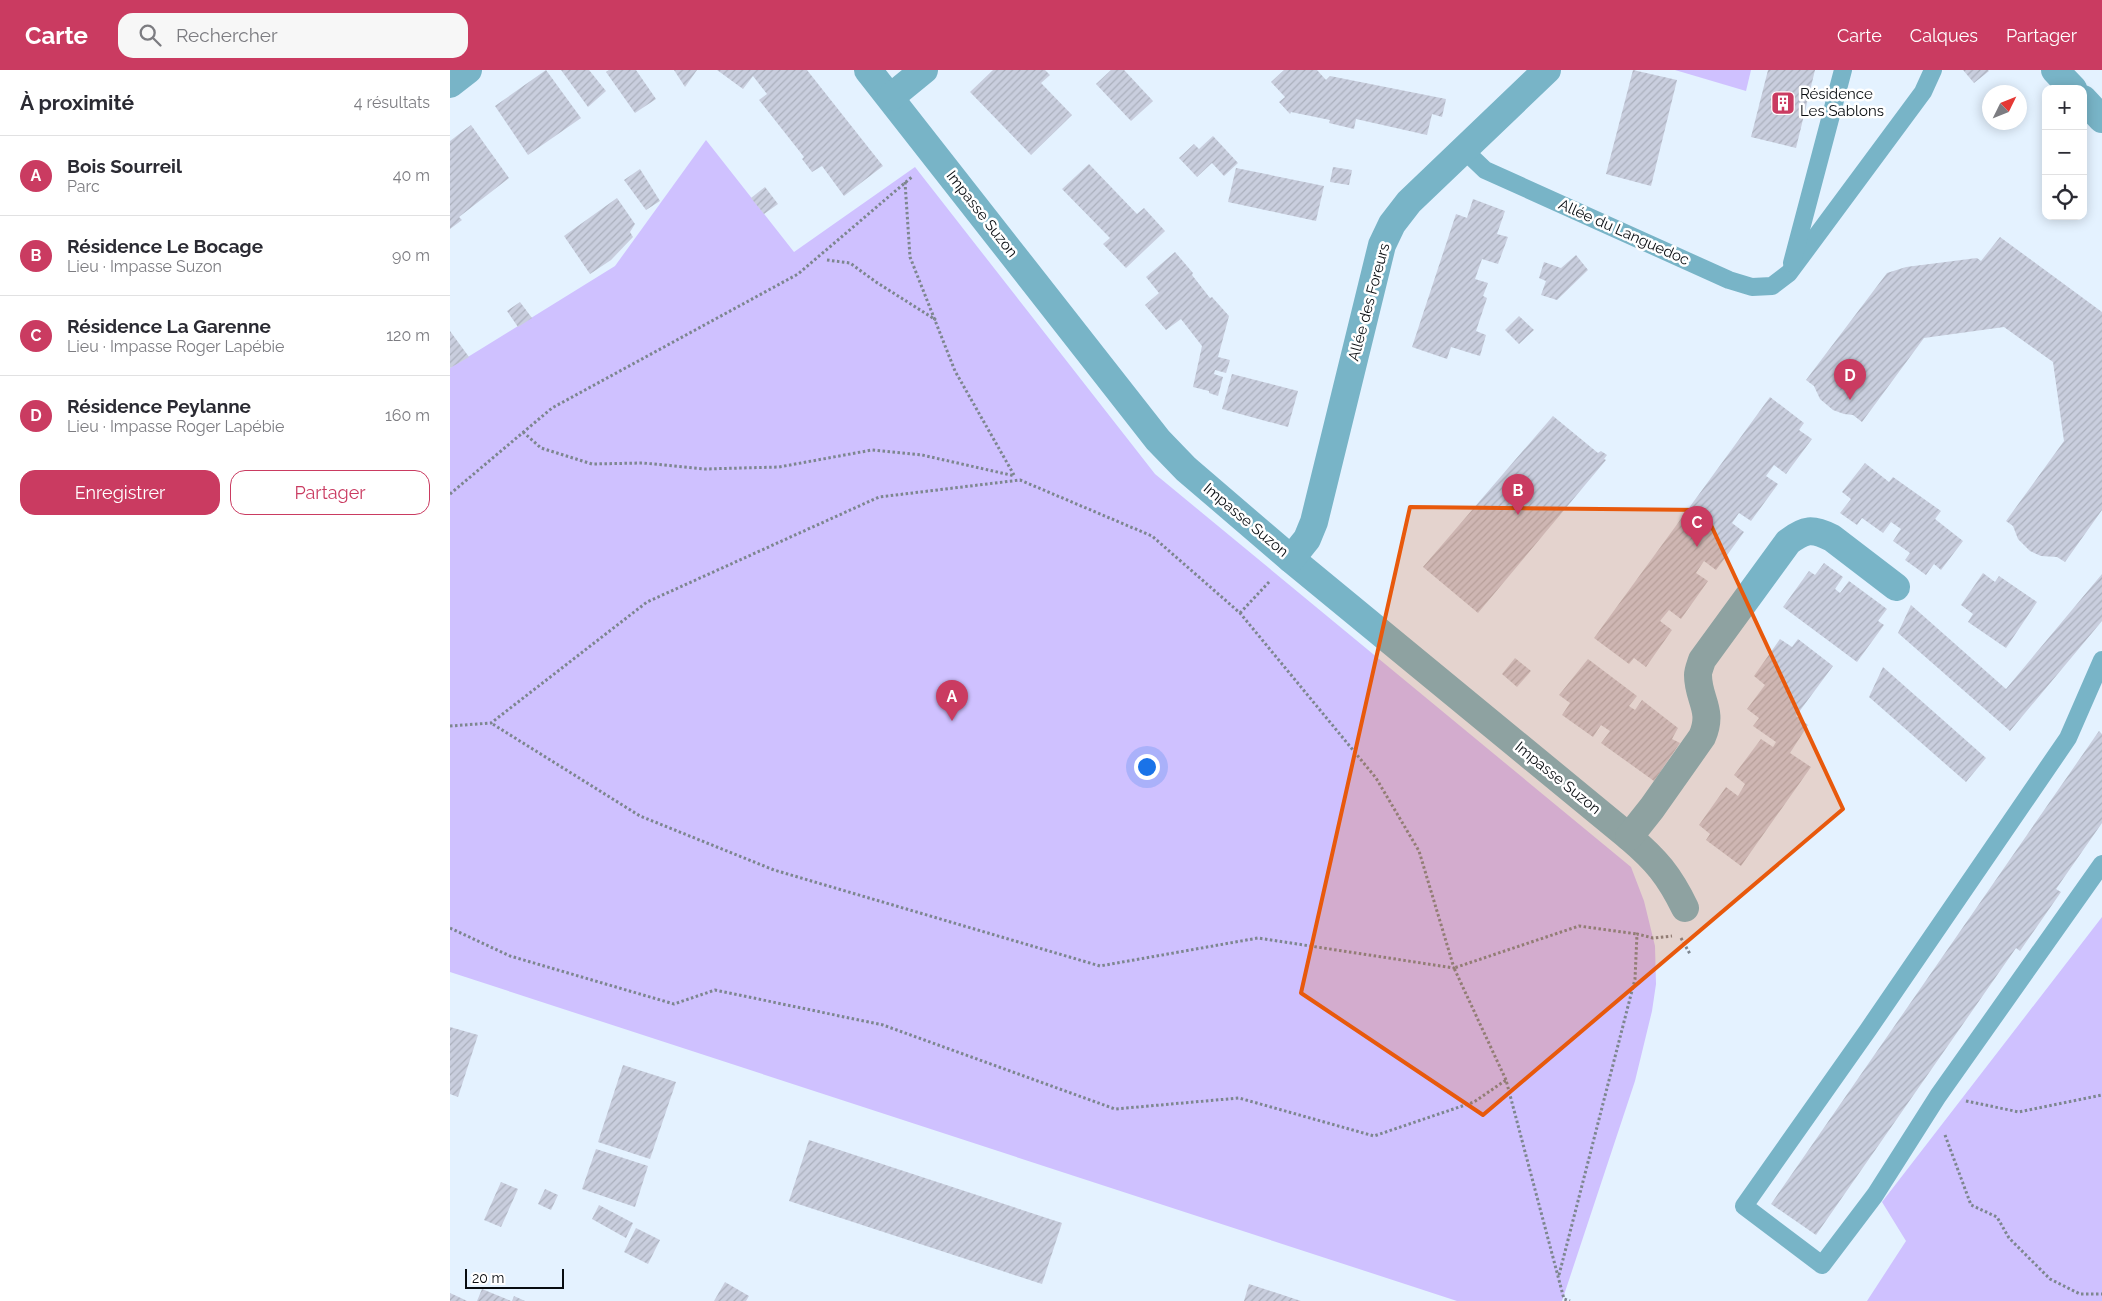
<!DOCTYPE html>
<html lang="fr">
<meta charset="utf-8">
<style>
body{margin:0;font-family:Raleway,sans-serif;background:#f7f7f7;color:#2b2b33}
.controls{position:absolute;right:15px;top:15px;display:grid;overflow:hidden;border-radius:10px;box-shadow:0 2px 12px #0003}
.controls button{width:45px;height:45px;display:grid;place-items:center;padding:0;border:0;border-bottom:1px solid #e1e1e2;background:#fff;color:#2b2b33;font:25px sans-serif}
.compass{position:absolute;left:1532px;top:15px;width:45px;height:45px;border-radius:50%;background:#fff;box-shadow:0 2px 12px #0003;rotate:47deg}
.scale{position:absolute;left:15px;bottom:12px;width:99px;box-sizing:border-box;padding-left:5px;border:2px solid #080c10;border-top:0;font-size:14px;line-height:18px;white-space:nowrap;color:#080c10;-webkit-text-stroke:4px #fff;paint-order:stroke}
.you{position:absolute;left:696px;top:696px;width:18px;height:18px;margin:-12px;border:4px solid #fff;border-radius:50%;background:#1a73e8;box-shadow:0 0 0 8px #1a73e833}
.badge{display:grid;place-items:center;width:32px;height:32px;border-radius:50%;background:#ca3b61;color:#fff;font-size:16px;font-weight:700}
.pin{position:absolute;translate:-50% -41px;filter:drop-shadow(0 1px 2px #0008)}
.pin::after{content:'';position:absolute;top:26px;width:18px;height:15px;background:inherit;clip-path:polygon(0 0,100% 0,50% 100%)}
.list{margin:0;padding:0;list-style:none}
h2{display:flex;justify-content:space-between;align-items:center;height:65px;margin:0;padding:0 20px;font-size:21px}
h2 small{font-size:16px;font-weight:400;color:#7c7c81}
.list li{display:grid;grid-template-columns:32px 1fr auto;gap:15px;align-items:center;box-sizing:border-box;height:80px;padding:0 20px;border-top:1px solid #e1e1e2}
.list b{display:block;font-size:19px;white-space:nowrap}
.list p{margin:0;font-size:16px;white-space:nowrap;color:#7c7c81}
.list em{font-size:16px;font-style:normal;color:#7c7c81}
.actions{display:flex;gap:10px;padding:15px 20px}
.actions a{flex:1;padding:11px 0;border:1px solid #ca3b61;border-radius:15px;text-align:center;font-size:18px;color:#ca3b61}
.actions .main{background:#ca3b61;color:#fff}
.icon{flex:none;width:28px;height:28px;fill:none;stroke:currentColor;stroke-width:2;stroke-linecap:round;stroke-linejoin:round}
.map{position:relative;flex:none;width:1652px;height:1231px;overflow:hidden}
header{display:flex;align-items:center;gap:30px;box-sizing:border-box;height:70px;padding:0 25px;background:#ca3b61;color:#fff}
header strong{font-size:24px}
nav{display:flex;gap:28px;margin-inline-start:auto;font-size:18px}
.search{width:350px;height:45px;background:#f7f7f7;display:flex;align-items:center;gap:12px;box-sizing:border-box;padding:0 18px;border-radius:15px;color:#7c7c81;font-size:19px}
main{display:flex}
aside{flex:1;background:#fff}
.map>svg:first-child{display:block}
</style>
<header>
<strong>Carte</strong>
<div class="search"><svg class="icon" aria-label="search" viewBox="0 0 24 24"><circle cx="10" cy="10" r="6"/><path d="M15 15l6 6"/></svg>Rechercher</div>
<nav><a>Carte</a><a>Calques</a><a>Partager</a></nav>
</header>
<main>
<aside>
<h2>À proximité<small>4 résultats</small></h2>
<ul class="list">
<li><span class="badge">A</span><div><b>Bois Sourreil</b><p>Parc</p></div><em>40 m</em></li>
<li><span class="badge">B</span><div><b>Résidence Le Bocage</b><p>Lieu · Impasse Suzon</p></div><em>90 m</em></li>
<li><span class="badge">C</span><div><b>Résidence La Garenne</b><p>Lieu · Impasse Roger Lapébie</p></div><em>120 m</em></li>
<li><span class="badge">D</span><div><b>Résidence Peylanne</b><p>Lieu · Impasse Roger Lapébie</p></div><em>160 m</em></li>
</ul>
<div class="actions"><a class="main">Enregistrer</a><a>Partager</a></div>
</aside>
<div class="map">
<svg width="1652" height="1231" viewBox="0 0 1652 1231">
<defs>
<pattern id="building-hatch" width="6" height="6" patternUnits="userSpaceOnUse" patternTransform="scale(1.25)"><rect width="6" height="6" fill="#c9cede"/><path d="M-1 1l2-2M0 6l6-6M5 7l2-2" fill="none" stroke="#abb0bd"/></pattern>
</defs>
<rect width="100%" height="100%" fill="#e4f2ff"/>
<!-- green -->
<g fill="#cfc1ff">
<polygon points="1225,0 1301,0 1296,21"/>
<polygon points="256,70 344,182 465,97 705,404 1181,797 1194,831 1205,876 1206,914 1202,941 1185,1011 1112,1231 1007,1231 0,902 0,298 165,196"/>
<polygon points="1652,847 1652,1231 1417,1231 1456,1171 1432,1132"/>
</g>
<!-- building -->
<g fill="url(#building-hatch)">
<polygon points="96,0 131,48 78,85 45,36"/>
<polygon points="111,0 139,0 156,21 138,37"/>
<polygon points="159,0 186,0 206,29 185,43 156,2"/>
<polygon points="224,0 247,0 235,17"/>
<polygon points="267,0 357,0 433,96 394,126 372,96 362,102 352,89 354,87 309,30 317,24 303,6 293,19"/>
<polygon points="543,0 595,0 600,5 591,13 622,45 581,85 520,22"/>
<polygon points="661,0 674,0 703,31 681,51 646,14"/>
<polygon points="834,0 867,0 876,10 880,6 996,29 992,47 982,44 977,65 906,49 904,59 879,53 880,50 841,42 840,44 829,32 835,27 821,12"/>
<polygon points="1183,0 1227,10 1201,116 1156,104"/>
<polygon points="1318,0 1365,0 1346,78 1301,67"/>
<polygon points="1513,0 1538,0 1539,1 1524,13"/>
<polygon points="21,55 59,108 9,147 12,150 0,159 0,71"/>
<polygon points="763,66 788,93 774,106 762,93 747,107 729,88 744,74 749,79"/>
<polygon points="639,94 687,144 694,138 715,161 676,198 653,174 660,168 612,119"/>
<polygon points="883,97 902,100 899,115 880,112"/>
<polygon points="786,98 874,116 866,151 778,132"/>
<polygon points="190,99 210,131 196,140 174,110"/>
<polygon points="315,117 328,134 314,144 301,128"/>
<polygon points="167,128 185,154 180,162 183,167 161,190 140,204 114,166"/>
<polygon points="1023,129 1055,141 1047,164 1058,167 1048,194 1032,189 1025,209 1038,213 1033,226 1037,228 1026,261 1036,265 1030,286 1001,277 997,289 962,277 1006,144 1017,148"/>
<polygon points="1550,167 1652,242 1652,440 1615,492 1607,487 1591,486 1580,481 1568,469 1563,456 1556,451 1614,371 1603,292 1554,257 1474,268 1412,352 1403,345 1394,344 1383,340 1370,329 1364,316 1356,310 1437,203 1456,197 1527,188 1531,191"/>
<polygon points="725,182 743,203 742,205 760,228 762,227 779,246 768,287 780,290 776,303 765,300 764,304 773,307 768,326 759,323 759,321 743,317 752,276 731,249 716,260 695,235 709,223 696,207"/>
<polygon points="1126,185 1138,200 1107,230 1091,225 1096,211 1089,208 1094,192 1111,198"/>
<polygon points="70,232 82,248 68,257 57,241"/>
<polygon points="1069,246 1084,260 1069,274 1055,260"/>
<polygon points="0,261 19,287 0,298"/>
<polygon points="782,304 848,321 838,357 772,339"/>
<polygon points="1320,327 1354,353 1349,360 1362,369 1336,404 1324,395 1316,406 1328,414 1301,451 1289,443 1282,453 1294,462 1266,500 1254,491 1246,503 1258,511 1231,549 1219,540 1210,551 1222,560 1196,597 1184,588 1179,594 1144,568"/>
<polygon points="1103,346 1148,383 1151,381 1157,385 1154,389 1156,390 1028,543 973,497"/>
<polygon points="1415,393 1439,412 1443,407 1491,441 1485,449 1513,471 1491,500 1484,494 1476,505 1455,490 1460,483 1443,471 1451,459 1441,452 1433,463 1412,448 1407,455 1390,443 1401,429 1392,422"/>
<polygon points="1374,493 1393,507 1385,519 1390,523 1399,511 1437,539 1428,551 1434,555 1407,592 1333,537 1359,501 1365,505"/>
<polygon points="1533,503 1545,512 1549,506 1587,532 1556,578 1518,552 1523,544 1511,535"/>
<polygon points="1652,504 1652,551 1560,661 1448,563 1461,535 1556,619"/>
<polygon points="1330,569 1342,577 1348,569 1383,596 1346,646 1358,655 1340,683 1361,697 1291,796 1256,770 1260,764 1249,755 1276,717 1288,726 1295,714 1284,705 1311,669 1323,677 1326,672 1303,656 1309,648 1297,639 1315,615 1304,606"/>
<polygon points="1065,588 1081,601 1067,617 1052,604"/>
<polygon points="1138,589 1187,626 1179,636 1185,640 1192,630 1228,658 1222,669 1230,673 1204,711 1151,673 1160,661 1151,655 1143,667 1112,645 1120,633 1109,625"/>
<polygon points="1433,597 1536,688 1516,712 1419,627"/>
<polygon points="1649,661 1652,664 1652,753 1606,819 1611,822 1570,881 1566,878 1366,1165 1321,1134"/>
<polygon points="0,957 28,965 8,1027 0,1024"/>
<polygon points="173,995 226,1012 200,1089 148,1072"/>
<polygon points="359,1070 612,1153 592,1214 339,1131"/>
<polygon points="146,1079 198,1096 185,1137 132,1119"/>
<polygon points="51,1112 68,1119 51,1157 34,1150"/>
<polygon points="95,1119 108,1125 101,1140 88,1134"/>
<polygon points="149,1135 183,1153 176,1168 142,1149"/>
<polygon points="186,1158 210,1170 198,1194 174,1182"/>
<polygon points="275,1212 299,1226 296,1231 264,1231"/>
<polygon points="799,1214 851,1231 794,1231"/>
<polygon points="32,1219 61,1231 27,1231"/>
<polygon points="0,1223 13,1229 17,1231 0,1231"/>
<polygon points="64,1226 75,1231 62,1231"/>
</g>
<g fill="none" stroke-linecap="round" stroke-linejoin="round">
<!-- path -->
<g stroke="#7d868f" stroke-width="3" stroke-dasharray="2.5 2.5" stroke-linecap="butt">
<polyline points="455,112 460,187 505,301 564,405"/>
<polyline points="377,190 400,193 426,212 486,250"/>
<polyline points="73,362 91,378 142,394 193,393 255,399 329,397 422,380 472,385 565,406"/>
<polyline points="0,424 102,338 348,204 463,106"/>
<polyline points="790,543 820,511"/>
<polyline points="0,656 41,653 197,532 429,427 570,410 702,466 790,543 926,708 969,781 1004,898 808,868 650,896 324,800 190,746 41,653"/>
<polyline points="0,858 60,886 224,934 265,920 433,955 665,1039 789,1028 924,1066 1024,1032 1056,1010 1114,1229 1120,1231"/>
<polyline points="1231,868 1240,884"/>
<polyline points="1056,1010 1004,898 1129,856 1187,864"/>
<polyline points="1516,1031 1569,1042 1652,1025"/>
<polyline points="1495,1065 1521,1135 1547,1147 1559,1168 1600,1209 1630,1224 1652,1224"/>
<polyline points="1109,1205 1185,909 1187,864 1203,868 1222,866"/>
</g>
<!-- service -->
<g stroke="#78b4c7" stroke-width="18">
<polyline points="1013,79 1035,100 1279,210 1302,217 1322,216 1339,203 1473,22 1483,0"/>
<polyline points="1342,193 1393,0"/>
<polyline points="1652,590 1618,668 1418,960 1294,1136 1372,1195 1425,1125 1488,1026 1652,794"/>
</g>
<!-- minor -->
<g stroke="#78b4c7" stroke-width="28">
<path d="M418,0l290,370 28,29 105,90 338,278c27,23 40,38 56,71"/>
<polyline points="1605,0 1623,19"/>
<polyline points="0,14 18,0"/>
<polyline points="441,27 474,0"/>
<polyline points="1633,29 1652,49"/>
<polyline points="841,489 857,469 864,452 932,175 942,154 959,132 1097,0"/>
<path d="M1179,767l23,-29 50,-71c12,-27 -4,-37 -4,-62 0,-5 3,-11 4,-15l86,-118c17,-13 24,-14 44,-4l64,49"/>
</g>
</g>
<!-- marked area -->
<path fill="#e8590c" fill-opacity="0.2" stroke="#e8590c" stroke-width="4" stroke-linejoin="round" d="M960,437l294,3 139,299 -360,306 -182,-122z"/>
<!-- icons -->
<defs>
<g id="building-square" transform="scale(1.25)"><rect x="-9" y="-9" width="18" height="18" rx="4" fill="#ca3b61" stroke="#fff"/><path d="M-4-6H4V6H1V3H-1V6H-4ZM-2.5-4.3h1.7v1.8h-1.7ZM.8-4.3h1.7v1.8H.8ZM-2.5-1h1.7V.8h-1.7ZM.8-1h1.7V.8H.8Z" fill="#fff"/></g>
</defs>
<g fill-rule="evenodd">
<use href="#building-square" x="1333" y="33"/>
</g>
<g text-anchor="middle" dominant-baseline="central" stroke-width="5" stroke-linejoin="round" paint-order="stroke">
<!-- poi labels -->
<g font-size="15" fill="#080c10" stroke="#fff" text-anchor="start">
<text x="1350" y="24">Résidence<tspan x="1350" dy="17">Les Sablons</tspan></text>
</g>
<!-- street labels -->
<g font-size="15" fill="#080c10" stroke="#fff">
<text transform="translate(532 144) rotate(52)">Impasse Suzon</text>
<text transform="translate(1174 162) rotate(24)">Allée du Languedoc</text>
<text transform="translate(919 232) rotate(-75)">Allée des Foreurs</text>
<text transform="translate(796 450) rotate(40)">Impasse Suzon</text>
<text transform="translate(1108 708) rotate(39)">Impasse Suzon</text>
</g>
</g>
</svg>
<div class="controls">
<button>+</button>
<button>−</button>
<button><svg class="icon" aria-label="locate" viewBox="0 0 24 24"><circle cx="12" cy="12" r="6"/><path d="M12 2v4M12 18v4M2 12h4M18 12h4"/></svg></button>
</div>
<svg class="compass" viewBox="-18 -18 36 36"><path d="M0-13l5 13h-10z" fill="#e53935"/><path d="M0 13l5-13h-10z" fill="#7c7c81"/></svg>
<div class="scale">20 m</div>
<div class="you"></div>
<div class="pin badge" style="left:502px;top:651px">A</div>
<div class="pin badge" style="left:1068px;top:445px">B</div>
<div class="pin badge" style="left:1247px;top:477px">C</div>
<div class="pin badge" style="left:1400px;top:330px">D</div>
</div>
</main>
